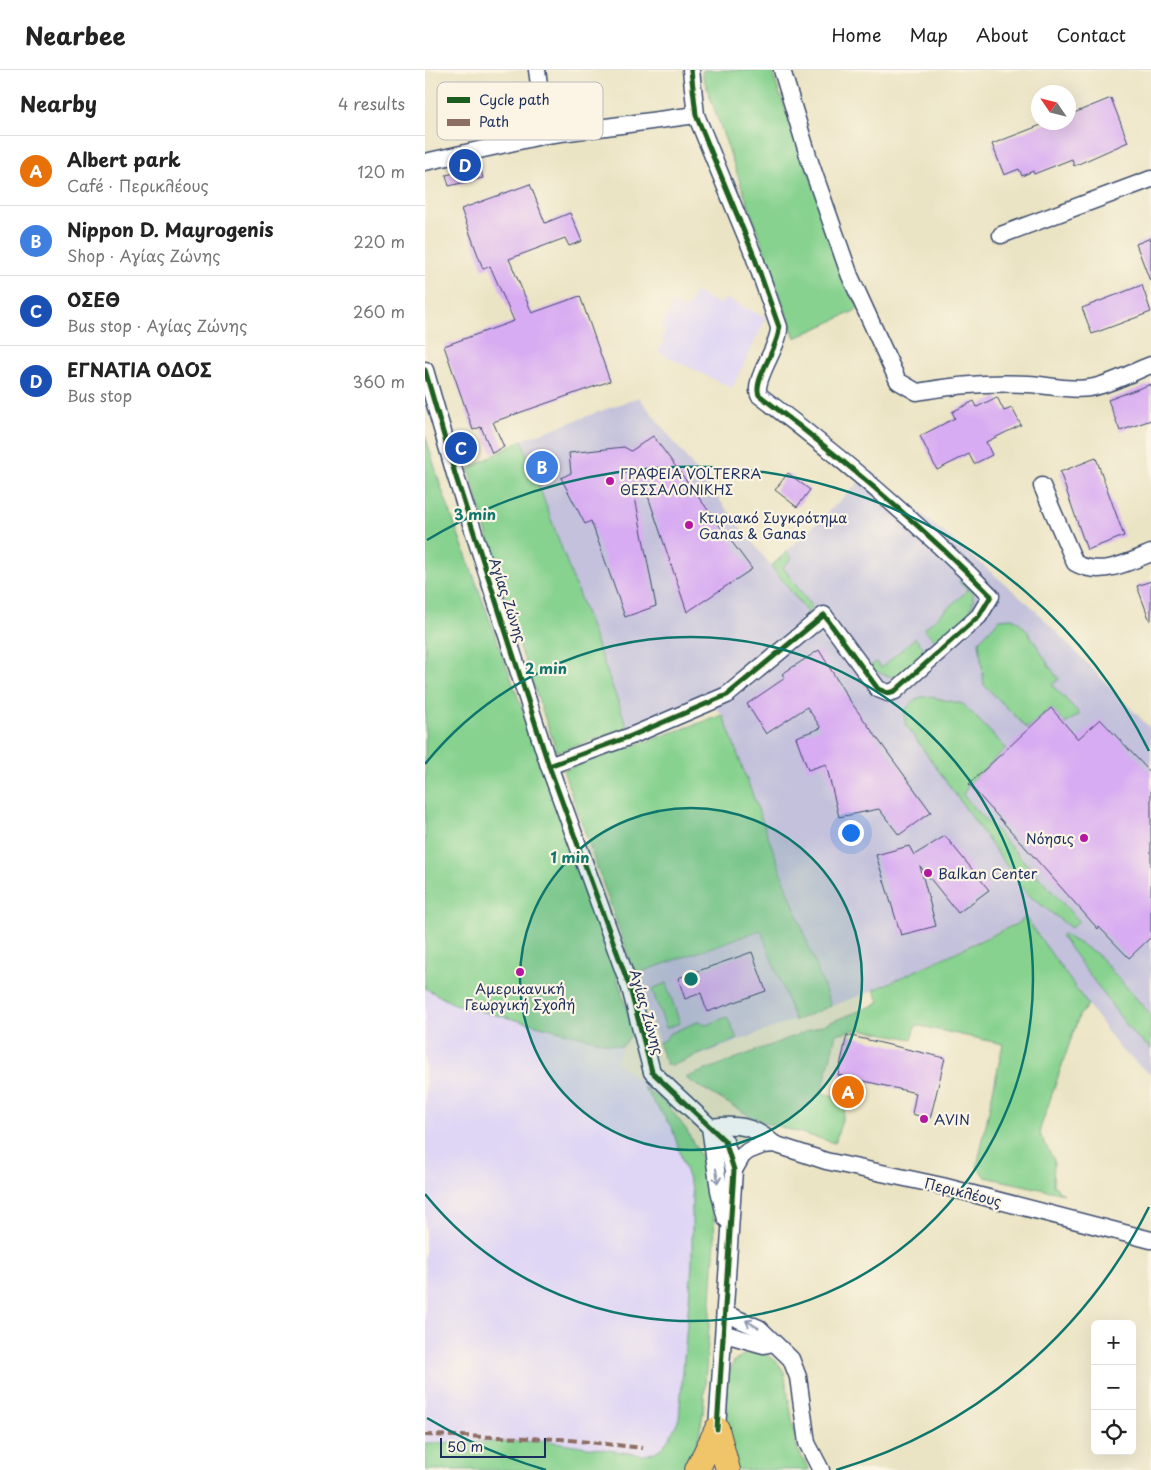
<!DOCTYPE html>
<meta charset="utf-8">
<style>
body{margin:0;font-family:"Playpen Sans",sans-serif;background:#f2f2f2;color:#222}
.controls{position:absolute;right:15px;bottom:15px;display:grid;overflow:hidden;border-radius:8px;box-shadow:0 5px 20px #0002}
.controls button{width:45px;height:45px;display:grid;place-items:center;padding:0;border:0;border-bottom:1px solid #e0e0e0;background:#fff;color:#222;font:25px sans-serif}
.compass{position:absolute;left:606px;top:15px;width:45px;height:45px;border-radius:50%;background:#fff;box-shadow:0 5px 20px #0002;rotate:305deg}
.scale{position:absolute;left:15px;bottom:12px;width:106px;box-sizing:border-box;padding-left:5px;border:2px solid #1b2f5e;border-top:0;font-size:14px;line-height:18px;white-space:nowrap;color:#1b2f5e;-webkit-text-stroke:4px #fcf5e5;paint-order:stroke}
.you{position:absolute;left:425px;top:762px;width:18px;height:18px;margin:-12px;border:4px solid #fff;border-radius:50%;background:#1a73e8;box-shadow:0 0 0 8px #1a73e833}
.badge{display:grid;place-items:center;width:32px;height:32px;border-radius:50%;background:#b5179e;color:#fff;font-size:16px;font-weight:700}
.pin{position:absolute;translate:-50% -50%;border:2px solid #fff;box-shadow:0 1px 5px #0006}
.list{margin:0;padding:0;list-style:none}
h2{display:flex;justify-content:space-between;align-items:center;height:65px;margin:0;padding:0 20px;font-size:21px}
h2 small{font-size:16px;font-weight:400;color:#767676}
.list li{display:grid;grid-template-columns:32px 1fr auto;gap:15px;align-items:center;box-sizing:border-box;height:70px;padding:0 20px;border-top:1px solid #e0e0e0}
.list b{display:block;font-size:19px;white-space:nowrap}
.list p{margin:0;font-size:16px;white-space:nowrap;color:#767676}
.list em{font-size:16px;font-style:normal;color:#767676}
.icon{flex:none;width:28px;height:28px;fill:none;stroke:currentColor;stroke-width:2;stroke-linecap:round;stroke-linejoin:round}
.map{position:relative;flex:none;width:726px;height:1400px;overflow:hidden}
header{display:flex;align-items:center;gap:30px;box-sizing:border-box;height:70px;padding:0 25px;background:#fff;border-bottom:1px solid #e0e0e0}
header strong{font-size:24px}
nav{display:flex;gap:28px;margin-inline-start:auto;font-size:18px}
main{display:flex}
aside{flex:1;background:#fff}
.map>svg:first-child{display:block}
</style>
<header>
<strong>Nearbee</strong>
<nav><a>Home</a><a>Map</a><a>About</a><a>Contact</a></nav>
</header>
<main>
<aside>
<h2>Nearby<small>4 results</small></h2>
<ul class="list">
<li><span class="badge" style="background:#e8710a">A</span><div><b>Albert park</b><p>Café · Περικλέους</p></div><em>120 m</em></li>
<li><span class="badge" style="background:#3f7fe0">B</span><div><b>Nippon D. Mayrogenis</b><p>Shop · Αγίας Ζώνης</p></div><em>220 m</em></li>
<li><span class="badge" style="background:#1a4fb4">C</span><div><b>ΟΣΕΘ</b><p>Bus stop · Αγίας Ζώνης</p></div><em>260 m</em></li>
<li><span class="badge" style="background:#1a4fb4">D</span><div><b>ΕΓΝΑΤΙΑ ΟΔΟΣ</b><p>Bus stop</p></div><em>360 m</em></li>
</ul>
</aside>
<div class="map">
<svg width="726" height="1400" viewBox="0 0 726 1400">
<rect width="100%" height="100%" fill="#fcf5e5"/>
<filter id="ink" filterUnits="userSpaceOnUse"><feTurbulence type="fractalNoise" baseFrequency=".02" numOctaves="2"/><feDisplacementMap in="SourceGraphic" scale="10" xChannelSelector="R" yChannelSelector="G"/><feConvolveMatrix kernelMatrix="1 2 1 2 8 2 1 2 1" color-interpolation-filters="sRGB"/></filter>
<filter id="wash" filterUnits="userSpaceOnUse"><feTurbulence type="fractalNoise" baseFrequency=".0096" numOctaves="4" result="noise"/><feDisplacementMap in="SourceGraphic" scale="20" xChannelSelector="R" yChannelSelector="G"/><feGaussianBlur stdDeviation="1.12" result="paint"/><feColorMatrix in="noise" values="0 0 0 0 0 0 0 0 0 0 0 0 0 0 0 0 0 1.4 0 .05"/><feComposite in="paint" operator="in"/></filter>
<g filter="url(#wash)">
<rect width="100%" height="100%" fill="#ebe4c4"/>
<!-- built -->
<g fill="#dfd5f5">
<polygon points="270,222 296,235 300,228 341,248 307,318 233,282 239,271 236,269 240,261 236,258 248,233 261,239"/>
<polygon points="0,365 16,417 58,528 209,962 197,977 191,992 241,1033 261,1059 282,1099 290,1151 290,1171 278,1343 268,1387 0,1400"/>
</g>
<!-- industrial -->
<polygon fill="#c3c1db" points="214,327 346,496 446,401 605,535 726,659 726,1005 694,978 600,847 591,853 442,923 246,996 241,994 210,904 373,846 298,645 287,634 203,659 97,370"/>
<!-- green -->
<g fill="#87d28f" stroke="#518076">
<polygon points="278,0 346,0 434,239 370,268 277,4"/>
<polygon points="0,365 16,417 172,843 209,962 197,977 29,934 0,918"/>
<polygon points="97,370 203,659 132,682 87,555 44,399"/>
<polygon points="362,482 367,488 358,497 386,536 384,545 346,496"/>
<path d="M539,508c25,26 -7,50 -25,67l-15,-16 44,-39 -9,-8z"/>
<path d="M587,548c17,6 33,46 47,61l-7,6 28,29 -15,10 -14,-16 -24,20 -43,-43 -5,-44 21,-22z"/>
<path d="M490,568l14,16c-21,17 -33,33 -59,13l6,-5 5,6z"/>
<path d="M501,626l37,8 43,44 -37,36 -6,11 116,126 -8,7 -45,-35 -118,-165c-9,-15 1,-29 18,-32z"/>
<polygon points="298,645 406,936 370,951 336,860 210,904 138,700"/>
<polygon points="600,847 663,935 654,946 615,1059 616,1067 629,1090 628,1115 639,1124 560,1107 552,1097 578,974 491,955 487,969 434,959 411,964 397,1023 423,1029 410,1073 342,1053 323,1045 260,1008 455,933 449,920 591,854"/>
<polygon points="638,864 672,884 726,945 726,979 708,964 636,866"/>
<polygon points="241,913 255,953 241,958 227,919"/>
<polygon points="302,947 312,969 246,996 241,994 233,973 240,970 244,964 274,951 282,955"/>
<path d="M218,1017l23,16 20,26 21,40 6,27 2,45 -12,172 -5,28 -12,29h-261v-27l123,-2 94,14c22,-1 29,-19 37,-37l13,-154v-74l-20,-62z"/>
<path d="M332,1282c14,3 20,8 27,20l13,76 12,22h-74l-11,-25 2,-64 8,-20 11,-7z"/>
</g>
<g id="blocks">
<!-- building -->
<g fill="#d8acf2">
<polygon points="686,28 703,72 649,96 647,89 609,104 608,101 597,106 594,99 579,105 567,74 624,52 644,52 644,45"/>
<polygon points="55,97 58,108 24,116 21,105"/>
<polygon points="105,114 120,153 145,143 157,171 144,176 140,168 84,189 107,243 155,226 185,311 68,352 79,377 67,383 56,357 48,360 19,276 89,251 65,196 58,199 36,139"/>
<polygon points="726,168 726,211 725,211 711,174"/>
<polygon points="717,215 726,242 667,264 657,238"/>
<polygon points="726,314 726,350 695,361 683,330"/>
<polygon points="572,327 579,341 587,338 596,355 561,372 567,385 549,394 544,384 512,400 495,366 530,348 527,342 549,331 552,337"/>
<polygon points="228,366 327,499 262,542 219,414 208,417 231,536 200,547 166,451 160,454 136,408 146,403 144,383 199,377 206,381"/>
<polygon points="671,388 699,466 662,480 635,402"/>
<polygon points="363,403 385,420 372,437 350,420"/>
<polygon points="726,511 726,550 725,551 712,516"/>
<polygon points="394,580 423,628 506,742 474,765 454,739 414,747 401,694 383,700 371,667 396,658 382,637 341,664 322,634 360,608 357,604"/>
<polygon points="626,638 653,669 675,649 726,703 726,867 704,888 674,857 673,859 544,714"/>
<polygon points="520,766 564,820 533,843 495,796 511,856 476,865 451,785 484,776 489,785"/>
<polygon points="327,882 341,921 282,942 276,923 260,929 253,908"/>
<polygon points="422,965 520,988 505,1049 487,1044 491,1023 413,1005"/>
</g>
</g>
</g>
<g filter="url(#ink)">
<use href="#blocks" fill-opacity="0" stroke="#3a4a6d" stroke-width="1"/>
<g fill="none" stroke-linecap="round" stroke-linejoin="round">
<!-- minor casing -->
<g stroke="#3a4a6d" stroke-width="19">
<g id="minor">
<polyline points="112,0 121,65"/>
<path d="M357,0l28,92 40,114 48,105 19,11c37,-7 73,-10 111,-8 21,1 40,7 61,4 21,-3 43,-16 62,-23"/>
<polyline points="0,92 121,65 271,45"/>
<polyline points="576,165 726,109"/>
<polyline points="0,300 30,404 124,696 205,918 227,1002 300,1071 309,1100 292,1359"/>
<path d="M617,416l33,77c25,14 52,0 76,-10"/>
<path d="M124,696l82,-30 96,-41 97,-80 54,74 10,4 7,-2 84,-75 12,-20c-72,-73 -150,-139 -232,-201 -7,-15 21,-49 20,-68l-25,-71 -58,-141 -5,-45"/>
<polyline points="285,1057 294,1120 301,1149"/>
<path d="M285,1057c28,-3 43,-2 64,17"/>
<polyline points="309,1100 317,1086 323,1081 338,1075 349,1074 401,1091 517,1116 726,1170"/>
<polyline points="301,1244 334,1258 366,1289 373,1307 382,1373 396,1400"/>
<polyline points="300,1264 339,1275 348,1273"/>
</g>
</g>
<!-- highway casing -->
<g stroke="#3a4a6d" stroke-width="26">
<g id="highway">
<polyline points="292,1359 303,1400"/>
<polyline points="272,1400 292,1359"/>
</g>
</g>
<!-- minor -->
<use href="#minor" stroke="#fff" stroke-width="16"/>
<!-- highway -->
<use href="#highway" stroke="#f0c469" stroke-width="24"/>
<!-- quiet -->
<polyline stroke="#8d6e63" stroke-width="4" stroke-dasharray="8 4" stroke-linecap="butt" points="0,1365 136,1369 218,1378"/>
<!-- cycleway casing -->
<g stroke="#fcf5e5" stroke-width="8">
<g id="cycleway">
<polyline points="0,300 30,404 124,696 205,918 227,1002 300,1071 309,1100 292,1359"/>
<path d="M124,696l82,-30 96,-41 97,-80 54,74 10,4 7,-2 84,-75 12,-20c-72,-73 -150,-139 -232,-201 -7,-15 21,-49 20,-68l-25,-71 -58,-141 -5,-45"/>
</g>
</g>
<!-- cycleway -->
<use href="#cycleway" stroke="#1b5e20" stroke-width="5"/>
</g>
<!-- one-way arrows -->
<defs><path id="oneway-shaft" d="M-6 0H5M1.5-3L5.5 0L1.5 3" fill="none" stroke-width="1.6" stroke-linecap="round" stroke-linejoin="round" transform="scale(1.25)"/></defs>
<g stroke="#8d97ae">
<use href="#oneway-shaft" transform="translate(292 1106) rotate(82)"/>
<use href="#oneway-shaft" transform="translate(327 1254) rotate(-150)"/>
</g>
</g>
<!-- distance rings -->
<circle cx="266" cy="909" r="171" fill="#0f766e" fill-opacity=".12"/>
<g fill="none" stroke="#0f766e" stroke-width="2.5">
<circle cx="266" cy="909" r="171"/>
<path d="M0 694A342 342 0 1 1 0 1124"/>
<path d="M724 1137A512 512 0 0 1 411 1400M121 1400A512 512 0 0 1 2 1348M2 470A512 512 0 0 1 724 681"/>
</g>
<!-- markers -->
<g fill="#b5179e" stroke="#fcf5e5" stroke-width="2">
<circle cx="185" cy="411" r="5"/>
<circle cx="264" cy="455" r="5"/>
<circle cx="659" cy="768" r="5"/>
<circle cx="503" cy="803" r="5"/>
<circle cx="95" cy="902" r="5"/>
<circle cx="499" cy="1049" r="5"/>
</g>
<g text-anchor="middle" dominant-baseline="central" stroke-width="4.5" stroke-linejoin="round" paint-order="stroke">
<!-- poi labels -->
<g font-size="14" fill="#1b2f5e" stroke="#fcf5e5" text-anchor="start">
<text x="195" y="403">ΓΡΑΦΕΙΑ VOLTERRA<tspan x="195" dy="16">ΘΕΣΣΑΛΟΝΙΚΗΣ</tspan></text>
<text x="274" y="447">Κτιριακό Συγκρότημα<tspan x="274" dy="16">Ganas &amp; Ganas</tspan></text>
<text x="649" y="768" text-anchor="end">Νόησις</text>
<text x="513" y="803">Balkan Center</text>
<text x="95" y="918" text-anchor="middle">Αμερικανική<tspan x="95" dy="16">Γεωργική Σχολή</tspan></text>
<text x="509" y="1049">AVIN</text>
</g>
<!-- street labels -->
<g font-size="14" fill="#1b2f5e" stroke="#fcf5e5">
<text transform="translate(83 530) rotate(72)">Αγίας Ζώνης</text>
<text transform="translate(222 942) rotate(74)">Αγίας Ζώνης</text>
<text transform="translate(538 1122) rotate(14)">Περικλέους</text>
</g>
</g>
<!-- legend -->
<rect x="12" y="12" width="166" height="58" rx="8" fill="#fcf5e5" stroke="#b8babc" stroke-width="1"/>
<rect x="22" y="27" width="23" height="6" fill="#1b5e20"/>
<rect x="22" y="49" width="23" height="7" fill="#8d6e63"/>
<g font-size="14" fill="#1b2f5e">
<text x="54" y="35">Cycle path</text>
<text x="54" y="57">Path</text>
</g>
<circle cx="266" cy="909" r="8" fill="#0f766e" stroke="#fcf5e5" stroke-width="2.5"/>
<g font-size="15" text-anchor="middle" font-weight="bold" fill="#0f766e" stroke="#fcf5e5" stroke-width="4.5" stroke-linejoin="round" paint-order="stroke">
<text x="50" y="450">3 min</text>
<text x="121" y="604">2 min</text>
<text x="145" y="793">1 min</text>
</g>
</svg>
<div class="controls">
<button>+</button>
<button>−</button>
<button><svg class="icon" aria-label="locate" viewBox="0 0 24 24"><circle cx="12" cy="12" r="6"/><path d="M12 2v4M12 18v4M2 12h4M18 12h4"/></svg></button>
</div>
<svg class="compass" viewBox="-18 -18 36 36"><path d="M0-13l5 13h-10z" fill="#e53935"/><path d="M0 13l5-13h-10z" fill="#767676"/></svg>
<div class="scale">50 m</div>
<div class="you"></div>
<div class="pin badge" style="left:423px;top:1022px;background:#e8710a">A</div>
<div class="pin badge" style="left:117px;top:397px;background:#3f7fe0">B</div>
<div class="pin badge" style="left:36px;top:378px;background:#1a4fb4">C</div>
<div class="pin badge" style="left:40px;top:95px;background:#1a4fb4">D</div>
</div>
</main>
